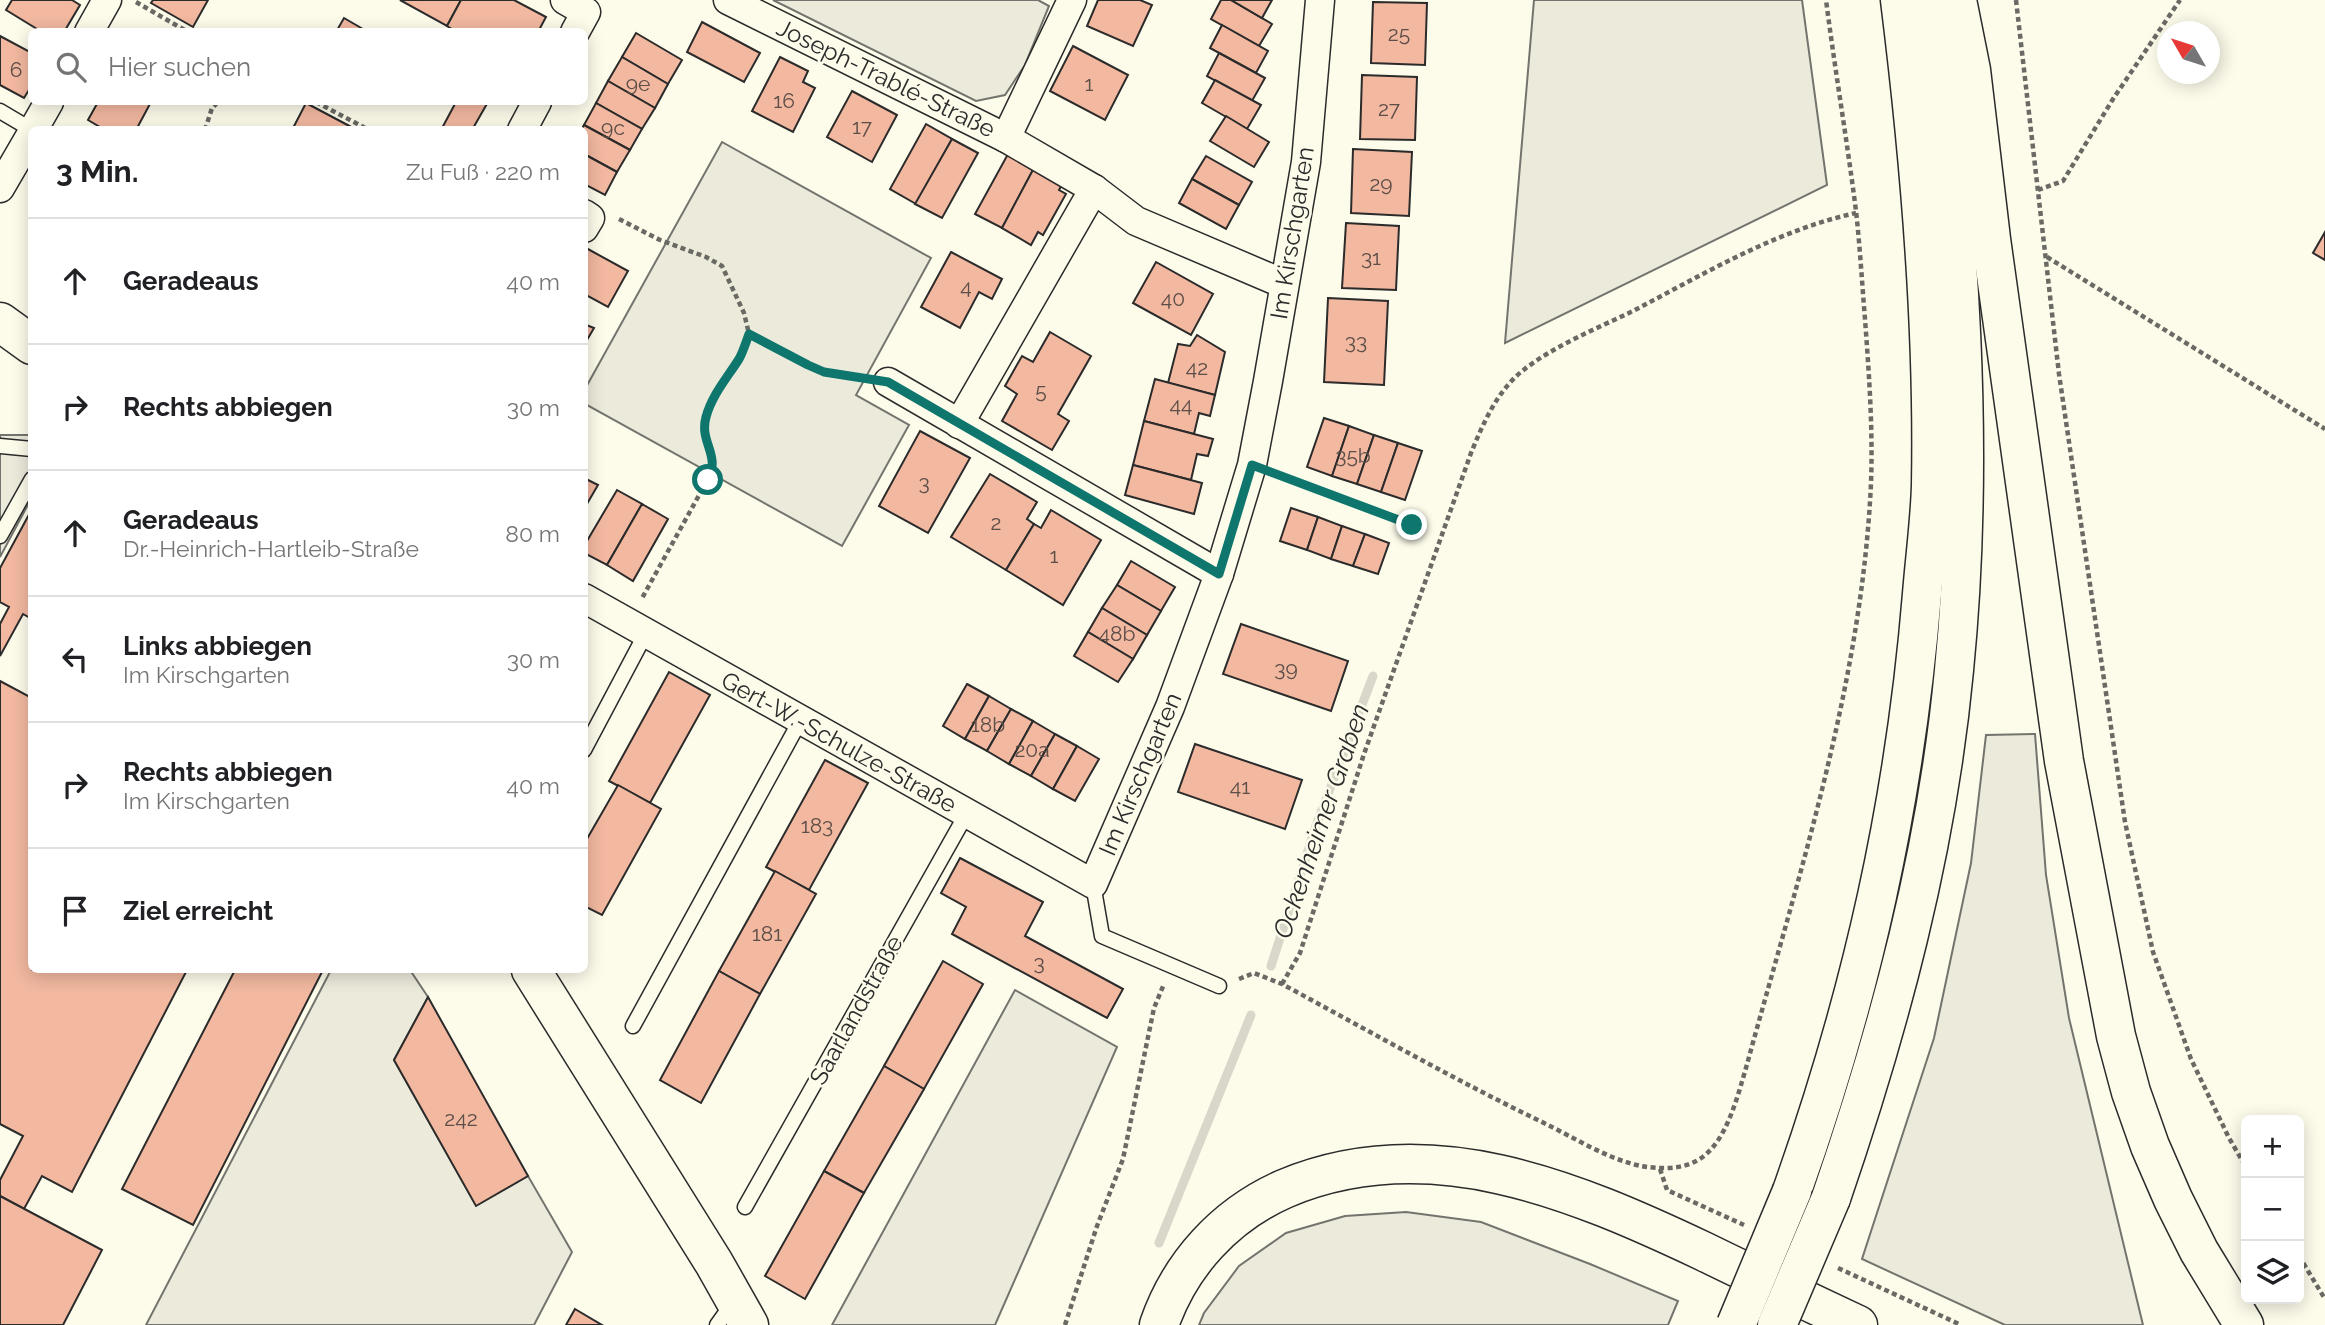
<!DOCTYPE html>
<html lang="de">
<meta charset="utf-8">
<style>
body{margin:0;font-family:Raleway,sans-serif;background:#f6f6f6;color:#202124}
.controls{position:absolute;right:21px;bottom:21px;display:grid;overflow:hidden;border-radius:10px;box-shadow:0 4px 18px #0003}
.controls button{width:63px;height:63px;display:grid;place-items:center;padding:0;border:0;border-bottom:2px solid #e0e0e0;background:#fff;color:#202124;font:35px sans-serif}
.compass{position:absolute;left:2157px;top:21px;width:63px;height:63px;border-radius:50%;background:#fff;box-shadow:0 4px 18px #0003;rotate:309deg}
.stop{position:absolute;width:21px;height:21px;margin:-16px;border:5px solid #0f766e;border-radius:50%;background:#fff}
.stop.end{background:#0f766e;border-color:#fff;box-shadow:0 2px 7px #0008}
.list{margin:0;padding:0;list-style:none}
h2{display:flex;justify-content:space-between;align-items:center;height:91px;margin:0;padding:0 28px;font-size:30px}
h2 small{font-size:23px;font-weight:400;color:#757577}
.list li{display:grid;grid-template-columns:46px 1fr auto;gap:21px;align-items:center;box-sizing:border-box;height:126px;padding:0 28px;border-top:2px solid #e0e0e0}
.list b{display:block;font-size:26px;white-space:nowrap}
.list p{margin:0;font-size:23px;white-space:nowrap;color:#757577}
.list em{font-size:23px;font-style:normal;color:#757577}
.icon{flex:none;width:38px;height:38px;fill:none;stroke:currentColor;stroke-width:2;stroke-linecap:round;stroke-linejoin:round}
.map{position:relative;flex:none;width:2325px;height:1325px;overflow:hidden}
.search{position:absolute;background:#fff;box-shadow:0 4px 18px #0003;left:28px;top:28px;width:560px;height:77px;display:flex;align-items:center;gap:18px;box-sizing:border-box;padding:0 24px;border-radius:10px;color:#757577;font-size:26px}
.panel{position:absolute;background:#fff;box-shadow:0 4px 18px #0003;left:28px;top:126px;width:560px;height:847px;border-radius:10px}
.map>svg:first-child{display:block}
</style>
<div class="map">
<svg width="2325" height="1325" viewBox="0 0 2325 1325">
<rect width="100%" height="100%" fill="#fdfbea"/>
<!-- green -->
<g fill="#ecebdb" stroke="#74746e" stroke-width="2">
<polygon points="773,0 1038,0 1049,6 1025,65 1005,95 976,101"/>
<polygon points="1534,0 1802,0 1827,185 1505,343"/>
<polygon points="722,142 931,258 856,395 909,425 842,546 585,404 585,389"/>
<polygon points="2035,734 2046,875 2069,1018 2143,1325 2005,1325 1862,1259 1934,1038 1971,863 1986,735"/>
<polygon points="1015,990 1117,1047 995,1325 832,1325"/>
<polygon points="1406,1212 1481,1222 1590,1264 1678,1301 1668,1325 1199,1325 1204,1313 1239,1266 1286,1233 1345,1216"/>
</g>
<!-- parking -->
<g fill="#eceadb" stroke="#74746e" stroke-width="2">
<polygon points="0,435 31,435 31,499 0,557"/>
<polygon points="331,970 410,970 428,997 394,1060 476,1205 528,1176 572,1252 534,1325 146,1325"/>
</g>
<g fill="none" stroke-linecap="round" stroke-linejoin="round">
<!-- stream -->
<g stroke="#d8d7c9" stroke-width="9">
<polyline points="1271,966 1317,823 1373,676"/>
<polyline points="1159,1243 1251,1015"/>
</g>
</g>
<!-- building -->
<g fill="#f2b8a0" stroke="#2b2b2b" stroke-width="2">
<polygon points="12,0 72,0 80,5 64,32 42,32 6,10"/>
<polygon points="153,0 208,0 193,27 151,3"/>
<polygon points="400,0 461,0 447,26"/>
<polygon points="461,0 514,0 546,17 538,32 457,32 447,26"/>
<polygon points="1098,0 1140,0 1152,5 1133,46 1087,26"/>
<polygon points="1221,0 1231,0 1272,24 1259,46 1211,19"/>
<polygon points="1231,0 1272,0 1262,18"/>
<polygon points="1373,2 1427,3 1425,65 1371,63"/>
<polygon points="344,18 368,32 336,32"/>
<polygon points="702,22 760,53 744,82 687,52"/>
<polygon points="1222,25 1268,51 1256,73 1210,48"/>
<polygon points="636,33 682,60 668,84 622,57"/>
<polygon points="0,36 32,53 32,85 24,98 0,85"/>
<polygon points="1073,46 1128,75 1105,120 1050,91"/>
<polygon points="1219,53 1265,78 1252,101 1207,76"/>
<polygon points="622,57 668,84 655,108 608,81"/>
<polygon points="780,57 808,71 803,82 815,88 793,132 752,111"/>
<polygon points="1362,75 1417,77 1415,140 1360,139"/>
<polygon points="1215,80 1261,105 1247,129 1202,103"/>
<polygon points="608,81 655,108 642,129 596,103"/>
<polygon points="852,91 897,115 872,162 827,137"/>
<polygon points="98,102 151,102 136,130 105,130 88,120"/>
<polygon points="456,102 488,102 472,130 441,130"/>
<polygon points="306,103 357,130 292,130"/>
<polygon points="596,103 642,129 630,150 584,125"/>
<polygon points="1226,116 1269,142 1254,167 1210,141"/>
<polygon points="926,124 952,139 916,204 890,189"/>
<polygon points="584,125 630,150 617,172 584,154 584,130 581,130"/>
<polygon points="952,139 978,153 942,218 915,204"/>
<polygon points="1353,149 1412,152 1409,216 1351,213"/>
<polygon points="584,154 617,172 605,195 584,184"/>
<polygon points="1008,154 1034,168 1002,228 975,214"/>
<polygon points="1206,156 1252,182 1239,205 1192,179"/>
<polygon points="1034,168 1063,183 1059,190 1066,194 1043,235 1038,232 1031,245 1002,228"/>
<polygon points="1192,179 1239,205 1226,229 1179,203"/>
<polygon points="1346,223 1399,226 1396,290 1342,288"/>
<polygon points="2325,232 2325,260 2313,253"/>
<polygon points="586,248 628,271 608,307 584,294 584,251"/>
<polygon points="951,252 1002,279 992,299 979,292 960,328 921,307"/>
<polygon points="1156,262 1213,294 1191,335 1133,303"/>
<polygon points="1328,298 1388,301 1384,385 1324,382"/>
<polygon points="584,324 594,328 584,345"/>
<polygon points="1050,332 1091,356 1058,414 1069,421 1052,450 1002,421 1017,394 1005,386 1022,356 1033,362"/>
<polygon points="1197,335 1225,352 1215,395 1168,383 1178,344 1190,346"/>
<polygon points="1155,379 1215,395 1210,416 1199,413 1194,434 1144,421"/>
<polygon points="1324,418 1349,426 1332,476 1307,467"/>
<polygon points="1144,421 1213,439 1208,456 1197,454 1191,480 1133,465"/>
<polygon points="1349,426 1374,435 1357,484 1332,476"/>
<polygon points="920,431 970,458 928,533 879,506"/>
<polygon points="1374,435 1398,443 1381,492 1357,484"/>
<polygon points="1398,443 1422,451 1405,500 1381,492"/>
<polygon points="1133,465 1202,483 1194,514 1125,495"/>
<polygon points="990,474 1037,502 1027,519 1034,524 1006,570 951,537"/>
<polygon points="584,478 598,485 584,509"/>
<polygon points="617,490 642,504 607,565 584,553 584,546"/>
<polygon points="642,504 668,519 633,581 607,565"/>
<polygon points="1291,508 1318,517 1307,550 1280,541"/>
<polygon points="32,509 32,619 23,614 0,656 0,624 9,607 0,602 0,568"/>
<polygon points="1051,510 1101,540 1063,605 1006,570 1034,524 1041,528"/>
<polygon points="1318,517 1342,526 1331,559 1307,550"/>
<polygon points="1342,526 1365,534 1353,566 1331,559"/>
<polygon points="1365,534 1389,543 1378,574 1353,566"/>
<polygon points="1131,561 1175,587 1161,611 1117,585"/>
<polygon points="1117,585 1161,611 1147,635 1102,608"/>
<polygon points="1102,608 1147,635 1133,659 1088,632"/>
<polygon points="1241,624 1348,661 1331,711 1223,674"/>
<polygon points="1088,632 1133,659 1118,682 1074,656"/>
<polygon points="669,672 710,695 650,803 609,781"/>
<polygon points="0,681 32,698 32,970 187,970 72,1192 42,1176 24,1209 0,1196 0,1180 23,1136 0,1124"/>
<polygon points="967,684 989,696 965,739 943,726"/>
<polygon points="989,696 1011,709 987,751 965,739"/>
<polygon points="1011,709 1033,721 1009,764 987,751"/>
<polygon points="1033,721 1055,734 1031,776 1009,764"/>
<polygon points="1055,734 1077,746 1053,789 1031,776"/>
<polygon points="1195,744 1302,780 1285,829 1178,792"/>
<polygon points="1077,746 1099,759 1075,801 1053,789"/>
<polygon points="825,760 868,783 809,890 766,867"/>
<polygon points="618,785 661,809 602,915 584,906 584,844"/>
<polygon points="960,858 1043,902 1025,936 1123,989 1107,1018 952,934 966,907 941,893"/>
<polygon points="775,871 816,894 760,994 719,971"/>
<polygon points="943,961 983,984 924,1089 884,1066"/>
<polygon points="235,970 323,970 193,1225 122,1189"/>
<polygon points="719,971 760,994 701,1103 660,1080"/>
<polygon points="428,997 528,1176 476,1206 394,1060"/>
<polygon points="884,1066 924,1089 864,1193 824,1171"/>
<polygon points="824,1171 864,1193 805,1299 765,1276"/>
<polygon points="0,1196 102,1250 63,1325 0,1325"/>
<polygon points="575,1309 602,1325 566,1325"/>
</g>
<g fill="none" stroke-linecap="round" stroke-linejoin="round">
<!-- service casing -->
<g stroke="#2b2b2b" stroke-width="17">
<g id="service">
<polyline points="0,111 32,130"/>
<polyline points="0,446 32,449"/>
<polyline points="0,536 32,479"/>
<polyline points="584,750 646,633"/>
<polyline points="1093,884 1102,936 1219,986"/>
<polyline points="633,1026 800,721"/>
<polyline points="745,1207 967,813"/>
<polyline points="717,1325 732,1304"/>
</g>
</g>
<!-- minor casing -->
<g stroke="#2b2b2b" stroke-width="31">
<g id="minor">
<polyline points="565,0 586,12 575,32"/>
<polyline points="728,0 1006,138 1094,189 1136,221 1284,284"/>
<polyline points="89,32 107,0"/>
<polyline points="33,130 49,102"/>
<polyline points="522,130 537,102"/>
<polyline points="1006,138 1072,0"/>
<polyline points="0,188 32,133"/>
<polyline points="584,214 590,218 584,228"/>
<polyline points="888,382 1219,574"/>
<polyline points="959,424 1094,189"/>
<polyline points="584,598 1093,884 1170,707 1219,574 1252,465 1268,381 1306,162 1320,0"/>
</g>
</g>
<!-- secondary casing -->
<g stroke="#2b2b2b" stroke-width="41">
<g id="secondary">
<polyline points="0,322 32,345"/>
<polyline points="531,970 714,1263 749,1325"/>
</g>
</g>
<!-- trunk casing -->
<g stroke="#2b2b2b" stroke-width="41">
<g id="trunk">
<polyline points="1957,0 1971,70 1991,239 2064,761 2116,1036 2131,1092 2150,1146 2173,1199 2199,1251 2244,1325"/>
<path d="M1792,1191c70,-197 113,-389 130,-597 3,-37 8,-73 9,-109 3,-162 -11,-325 -31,-485"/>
<path d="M1831,1198c59,-172 106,-347 123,-528 22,-221 5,-450 -24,-670"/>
<path d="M1159,1325c21,-61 66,-110 125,-136 144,-61 290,1 421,63 51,25 102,49 153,73"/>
</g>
</g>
<!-- path -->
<g stroke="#6a6964" stroke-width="4.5" stroke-dasharray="5 3.5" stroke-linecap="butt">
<polyline points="2016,0 2059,374 2125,822 2153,952 2191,1059 2229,1138 2246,1167"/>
<polyline points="136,2 188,32"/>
<polyline points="316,102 369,130"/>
<polyline points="205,130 212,108 218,102"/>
<polyline points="2038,190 2063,181 2113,99 2180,0"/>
<polyline points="619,219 660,240 706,257 722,266 744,313 749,334 740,358 723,380 706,416 704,430 713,460 713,470 641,600"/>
<polyline points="2047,257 2325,429"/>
<polyline points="749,334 808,365 824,372 861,378"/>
<polyline points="1279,475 1412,525"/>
<path d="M1239,979l15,-6 28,11c87,47 173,96 262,139 31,15 63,36 97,43 18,3 40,4 57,-6 28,-16 39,-62 48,-92 52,-191 116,-385 125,-585 2,-55 -2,-109 -6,-164 -3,-36 -5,-72 -9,-108 -9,-71 -21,-141 -30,-211"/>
<path d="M1282,984l18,-31 64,-199 107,-301c12,-29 25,-60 50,-81 32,-26 75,-43 112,-61 71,-37 144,-81 223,-98"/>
<polyline points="1660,1169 1667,1190 1744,1225"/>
<polyline points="2299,1256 2325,1299"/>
<polyline points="1838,1268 1961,1325"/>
<polyline points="1065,1325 1097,1226 1123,1159 1154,1008 1164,984"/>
</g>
<!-- service -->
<use href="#service" stroke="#fdfbea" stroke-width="14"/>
<!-- minor -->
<use href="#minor" stroke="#fdfbea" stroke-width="28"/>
<!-- secondary -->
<use href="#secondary" stroke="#fdfbea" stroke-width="38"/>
<!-- trunk -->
<use href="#trunk" stroke="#fdfbea" stroke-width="38"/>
<!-- trunk-bridge casing -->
<g stroke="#2b2b2b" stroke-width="41" stroke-linecap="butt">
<g id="trunk-bridge">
<polyline points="1736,1325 1792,1191"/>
<polyline points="1777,1325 1831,1198"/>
</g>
</g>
<!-- trunk-bridge -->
<use href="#trunk-bridge" stroke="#fdfbea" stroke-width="38"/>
</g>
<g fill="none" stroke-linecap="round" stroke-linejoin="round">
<!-- route -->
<path stroke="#0f766e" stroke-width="9" d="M708,480c13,-26 -9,-37 -2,-63 6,-22 21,-39 33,-58 4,-7 7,-17 10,-25l59,31 16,7 64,10 331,192 33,-109 160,60"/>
</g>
<g text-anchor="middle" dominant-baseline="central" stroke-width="5" stroke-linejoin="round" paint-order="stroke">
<!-- number labels -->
<g font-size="21" fill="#5d4e48">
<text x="1399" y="33">25</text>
<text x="16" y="69">6</text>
<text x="638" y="83">9e</text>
<text x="1089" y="83">1</text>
<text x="784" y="100">16</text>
<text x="1389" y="108">27</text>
<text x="862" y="126">17</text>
<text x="613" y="127">9c</text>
<text x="1381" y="183">29</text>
<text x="1371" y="257">31</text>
<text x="966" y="286">4</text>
<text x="1173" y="298">40</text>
<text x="1356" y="341">33</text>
<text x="1197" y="367">42</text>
<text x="1041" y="390">5</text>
<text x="1181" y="404">44</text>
<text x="1353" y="455">35b</text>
<text x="924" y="482">3</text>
<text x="996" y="522">2</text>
<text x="1054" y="555">1</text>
<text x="1117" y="633">48b</text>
<text x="1286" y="668">39</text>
<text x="988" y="724">18b</text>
<text x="1032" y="749">20a</text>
<text x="1240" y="786">41</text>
<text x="817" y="825">183</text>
<text x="767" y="933">181</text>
<text x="1039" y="962">3</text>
<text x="461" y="1118">242</text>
</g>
<!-- street labels -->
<g font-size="24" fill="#2b2b2b" stroke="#fdfbea">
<text transform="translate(886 78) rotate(26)">Joseph-Trablé-Straße</text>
<text transform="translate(1292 233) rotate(-81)">Im Kirschgarten</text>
<text transform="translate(839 742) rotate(29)">Gert-W.-Schulze-Straße</text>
<text transform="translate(1140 774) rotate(-67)">Im Kirschgarten</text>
<text transform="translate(856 1010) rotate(-61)">Saarlandstraße</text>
</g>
<!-- water labels -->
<g font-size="26" font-style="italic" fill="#2b2b2b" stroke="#fdfbea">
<text transform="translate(1321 821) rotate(-71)">Ockenheimer Graben</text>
</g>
</g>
</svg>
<div class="controls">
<button>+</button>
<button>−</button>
<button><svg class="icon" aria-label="layers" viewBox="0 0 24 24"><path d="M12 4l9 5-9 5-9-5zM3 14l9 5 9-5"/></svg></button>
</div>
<svg class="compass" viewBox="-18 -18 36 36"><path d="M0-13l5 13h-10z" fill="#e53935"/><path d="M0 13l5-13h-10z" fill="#757577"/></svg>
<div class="stop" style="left:708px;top:480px"></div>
<div class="stop end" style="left:1412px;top:525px"></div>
<div class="search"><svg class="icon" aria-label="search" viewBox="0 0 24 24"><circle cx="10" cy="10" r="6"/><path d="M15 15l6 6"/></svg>Hier suchen</div>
<section class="panel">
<h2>3 Min.<small>Zu Fuß · 220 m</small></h2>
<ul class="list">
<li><svg class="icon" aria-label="ahead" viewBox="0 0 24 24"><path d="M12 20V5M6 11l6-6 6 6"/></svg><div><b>Geradeaus</b></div><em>40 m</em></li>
<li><svg class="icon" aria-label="right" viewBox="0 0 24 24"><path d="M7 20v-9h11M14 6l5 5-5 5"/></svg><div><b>Rechts abbiegen</b></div><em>30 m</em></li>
<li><svg class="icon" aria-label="ahead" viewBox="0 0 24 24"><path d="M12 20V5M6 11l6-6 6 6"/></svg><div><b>Geradeaus</b><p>Dr.-Heinrich-Hartleib-Straße</p></div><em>80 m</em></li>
<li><svg class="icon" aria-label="left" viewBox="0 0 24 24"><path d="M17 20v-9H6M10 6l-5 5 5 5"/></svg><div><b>Links abbiegen</b><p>Im Kirschgarten</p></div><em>30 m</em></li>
<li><svg class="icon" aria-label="right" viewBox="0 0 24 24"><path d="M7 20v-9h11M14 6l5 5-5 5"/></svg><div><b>Rechts abbiegen</b><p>Im Kirschgarten</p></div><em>40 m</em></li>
<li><svg class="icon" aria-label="arrive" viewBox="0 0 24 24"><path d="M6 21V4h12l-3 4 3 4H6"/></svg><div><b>Ziel erreicht</b></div></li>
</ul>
</section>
</div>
